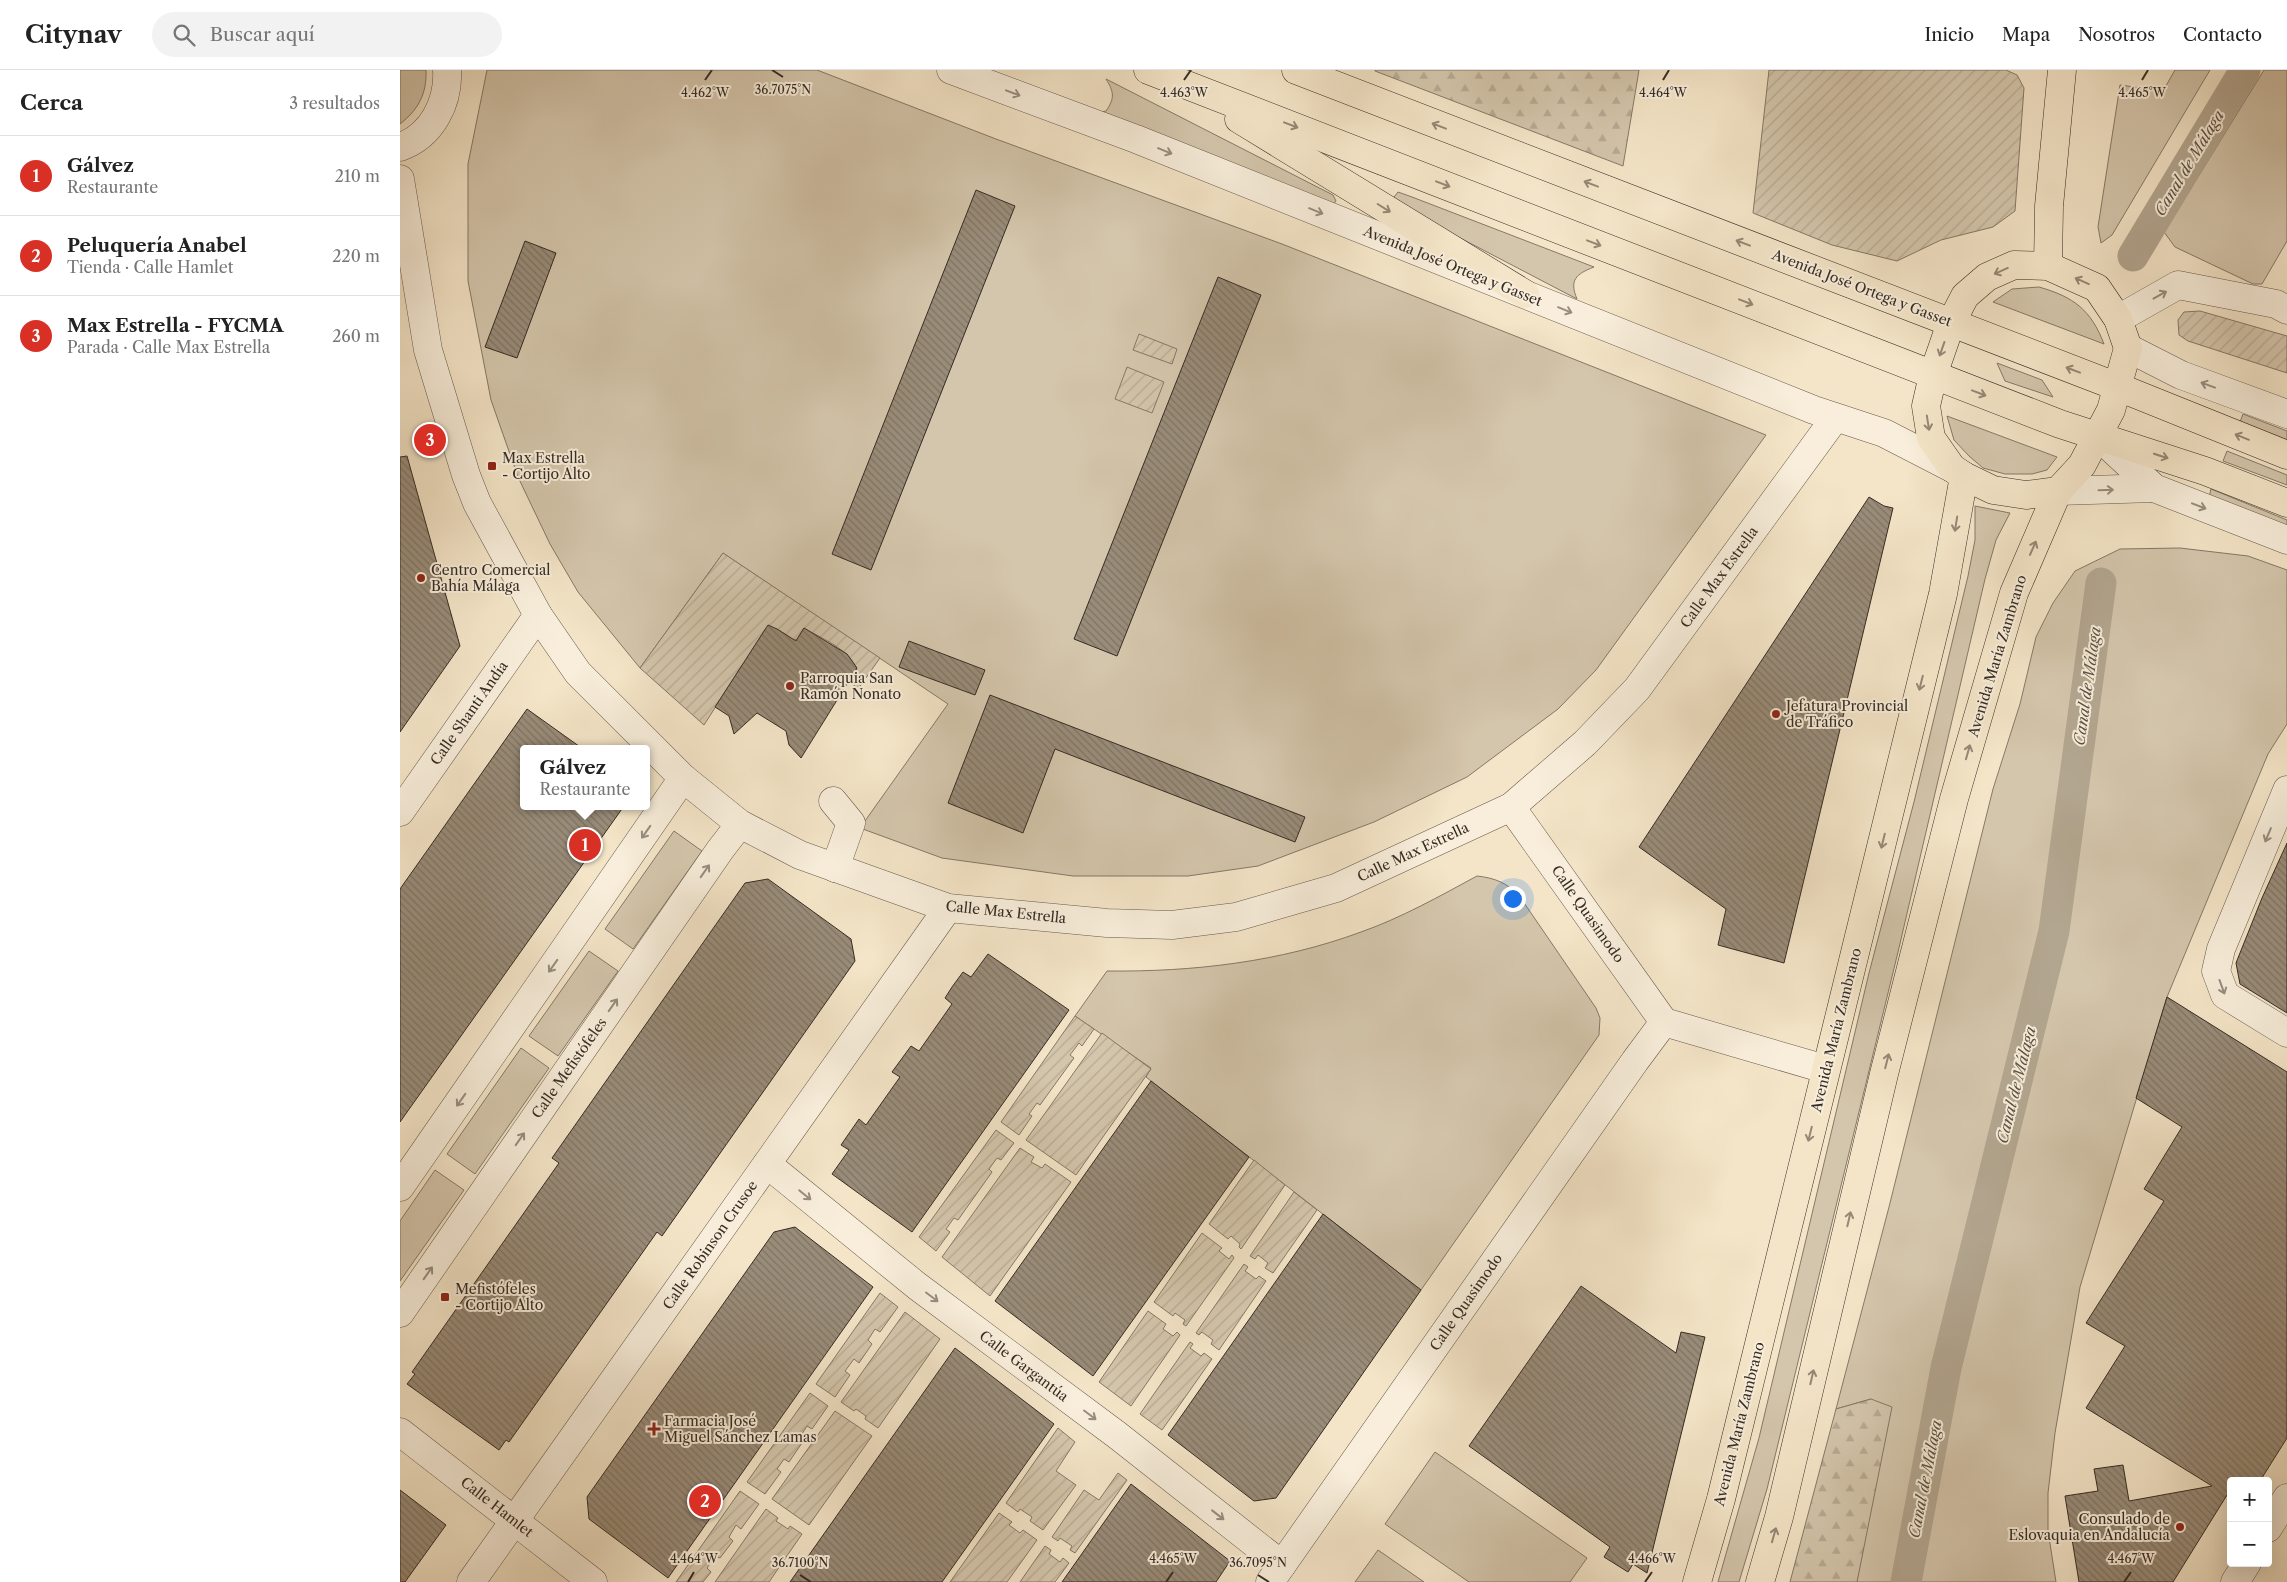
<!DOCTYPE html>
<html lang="es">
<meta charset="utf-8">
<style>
body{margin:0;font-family:"Libre Caslon Text",serif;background:#f2f2f2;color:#222}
.controls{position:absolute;right:15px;bottom:15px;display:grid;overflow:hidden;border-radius:5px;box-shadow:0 5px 20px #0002}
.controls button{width:45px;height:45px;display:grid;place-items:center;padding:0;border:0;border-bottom:1px solid #e0e0e0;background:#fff;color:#222;font:25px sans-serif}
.you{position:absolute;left:1112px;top:828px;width:18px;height:18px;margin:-12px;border:4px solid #fff;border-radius:50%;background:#1a73e8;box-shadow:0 0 0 8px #1a73e833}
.badge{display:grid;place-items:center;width:32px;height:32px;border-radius:50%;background:#d93025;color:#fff;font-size:16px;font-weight:700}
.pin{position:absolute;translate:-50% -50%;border:2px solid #fff;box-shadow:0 1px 5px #0006}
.popup{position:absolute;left:120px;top:675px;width:130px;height:65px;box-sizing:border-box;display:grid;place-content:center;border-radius:5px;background:#fff;filter:drop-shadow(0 1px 4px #0005);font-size:16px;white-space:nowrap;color:#767676}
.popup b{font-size:19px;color:#222}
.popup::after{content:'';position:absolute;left:50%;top:100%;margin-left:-10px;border:10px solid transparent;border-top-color:#fff}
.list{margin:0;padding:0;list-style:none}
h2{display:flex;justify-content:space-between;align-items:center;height:65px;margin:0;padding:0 20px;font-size:21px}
h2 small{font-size:16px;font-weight:400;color:#767676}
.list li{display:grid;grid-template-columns:32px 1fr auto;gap:15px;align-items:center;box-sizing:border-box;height:80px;padding:0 20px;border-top:1px solid #e0e0e0}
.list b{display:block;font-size:19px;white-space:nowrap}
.list p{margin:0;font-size:16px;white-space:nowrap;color:#767676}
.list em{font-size:16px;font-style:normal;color:#767676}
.icon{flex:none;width:28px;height:28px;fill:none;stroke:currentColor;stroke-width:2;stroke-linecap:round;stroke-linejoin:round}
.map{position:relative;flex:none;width:1887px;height:1512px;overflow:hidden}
header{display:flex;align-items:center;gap:30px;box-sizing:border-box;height:70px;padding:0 25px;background:#fff;border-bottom:1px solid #e0e0e0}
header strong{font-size:24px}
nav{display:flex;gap:28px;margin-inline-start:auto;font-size:18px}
.search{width:350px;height:45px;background:#f2f2f2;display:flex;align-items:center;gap:12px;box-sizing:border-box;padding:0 18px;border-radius:28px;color:#767676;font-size:19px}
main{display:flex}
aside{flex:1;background:#fff}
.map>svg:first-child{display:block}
</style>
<header>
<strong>Citynav</strong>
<div class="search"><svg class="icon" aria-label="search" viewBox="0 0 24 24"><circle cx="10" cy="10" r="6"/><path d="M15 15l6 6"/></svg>Buscar aquí</div>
<nav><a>Inicio</a><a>Mapa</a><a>Nosotros</a><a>Contacto</a></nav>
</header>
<main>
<aside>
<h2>Cerca<small>3 resultados</small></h2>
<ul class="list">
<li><span class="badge">1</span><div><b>Gálvez</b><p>Restaurante</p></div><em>210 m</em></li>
<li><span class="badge">2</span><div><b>Peluquería Anabel</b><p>Tienda · Calle Hamlet</p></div><em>220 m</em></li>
<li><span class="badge">3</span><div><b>Max Estrella - FYCMA</b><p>Parada · Calle Max Estrella</p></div><em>260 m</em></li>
</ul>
</aside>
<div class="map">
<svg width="1887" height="1512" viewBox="0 0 1887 1512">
<defs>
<pattern id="forest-firs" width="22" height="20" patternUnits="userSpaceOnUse" patternTransform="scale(1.25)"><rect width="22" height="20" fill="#d4c6ac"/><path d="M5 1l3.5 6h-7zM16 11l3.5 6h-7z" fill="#b7aa94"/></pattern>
<pattern id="garden-furrows" width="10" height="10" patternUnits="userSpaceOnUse" patternTransform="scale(1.25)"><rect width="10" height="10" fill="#d4c6ac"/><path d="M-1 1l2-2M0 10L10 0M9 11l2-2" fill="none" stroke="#b7aa94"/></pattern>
<pattern id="building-back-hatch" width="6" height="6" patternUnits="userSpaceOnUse" patternTransform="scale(1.25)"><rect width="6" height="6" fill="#998c79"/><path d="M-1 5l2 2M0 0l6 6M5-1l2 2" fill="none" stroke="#7e7363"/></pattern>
</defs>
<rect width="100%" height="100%" fill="#f4e5c8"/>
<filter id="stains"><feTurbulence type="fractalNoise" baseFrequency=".004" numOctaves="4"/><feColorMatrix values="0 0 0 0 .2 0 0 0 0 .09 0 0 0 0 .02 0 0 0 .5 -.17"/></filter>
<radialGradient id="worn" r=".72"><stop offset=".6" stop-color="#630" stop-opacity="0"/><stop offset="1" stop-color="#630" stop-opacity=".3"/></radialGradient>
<!-- green -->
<g fill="#d4c6ac" stroke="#857968">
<path d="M0,0h26c1,24 -8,40 -26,54z"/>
<polygon points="87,0 417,0 596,69 882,174 1366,365 1196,600 1158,639 1067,707 974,752 858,796 788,806 673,806 542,788 460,758 548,634 323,483 240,598 178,522 150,474 118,407 91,330 68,211 68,94"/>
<polygon points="1775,0 1810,0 1712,165 1701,173 1698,157 1720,15 1763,21"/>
<polygon points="1864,0 1887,0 1887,171 1862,214 1853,214 1775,177 1764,162"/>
<path d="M706,9l227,116 3,6 -5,6 -241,-92 16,-4c9,-13 8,-19 0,-32z"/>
<path d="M998,122l14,5 182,70c-18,7 -25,13 -17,32l-180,-94 -3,-8z"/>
<path d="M1639,217c35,10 52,23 65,57l-111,-42 19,-13z"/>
<polygon points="1597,293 1642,310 1653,327 1605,311"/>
<polygon points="1843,344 1887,361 1887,371 1840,352"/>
<polygon points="1547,346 1657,387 1647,400 1632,404 1605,404 1583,398 1569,386 1554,370"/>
<polygon points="1827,381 1887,405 1887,415 1823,391"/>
<polygon points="1811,419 1887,450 1887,458 1809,427"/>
<polygon points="1575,436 1610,443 1596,470 1585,509 1498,882 1367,1419 1339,1512 1318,1512 1359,1368 1469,903 1514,732 1568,506 1575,470"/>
<polygon points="1780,478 1848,486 1887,500 1887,654 1868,684 1767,927 1680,1217 1655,1363 1648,1423 1648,1461 1656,1512 1457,1512 1461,1481 1471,1329 1436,1339 1489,1137 1593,719 1620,634 1636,567 1653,533 1675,501 1720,479"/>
<polygon points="274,761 302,781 233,879 205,859"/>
<path d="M1077,806c18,2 31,7 43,21l76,111 4,10 -1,17 -178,255 -270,-209 -5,-4 5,-9 -76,-52 32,-45c86,1 173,-9 254,-39 40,-14 79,-36 116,-56z"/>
<polygon points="189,881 218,901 158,986 129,966"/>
<polygon points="121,978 149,998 75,1104 47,1084"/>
<polygon points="35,1100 64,1120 0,1211 0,1151"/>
<polygon points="1035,1382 1187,1488 1170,1512 1069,1512 985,1454"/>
<polygon points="978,1480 1024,1512 955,1512"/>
</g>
<!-- forest -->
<g fill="url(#forest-firs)" stroke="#857968">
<polygon points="975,0 1239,0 1223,96 975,1"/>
<polygon points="1471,1329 1492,1337 1457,1512 1390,1512 1436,1339"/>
</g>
<!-- garden -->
<g fill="url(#garden-furrows)" stroke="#857968">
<polygon points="1369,0 1606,0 1617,5 1624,18 1615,141 1593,157 1541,170 1497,191 1432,175 1353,143"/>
<polygon points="1800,241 1887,266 1887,303 1788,271 1779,265 1778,250 1784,242"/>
<polygon points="739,264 777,279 772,294 733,280"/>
<polygon points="727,297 764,312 752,343 715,329"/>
<path d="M323,483l157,105 -22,31 -4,-3c15,-29 -30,-46 -50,-58l-7,11 -3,1 -17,-11 -11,-1 -62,97 -64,-57z"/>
<polygon points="675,946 694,959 682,976 679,973 670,985 674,988 640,1035 637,1033 629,1044 632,1046 619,1065 601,1052"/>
<polygon points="702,963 751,999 676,1105 626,1070"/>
<polygon points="596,1060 614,1073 601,1090 597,1088 589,1099 592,1102 558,1150 554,1148 546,1159 550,1162 536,1181 519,1167"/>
<polygon points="620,1078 634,1087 631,1092 642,1098 645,1094 671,1112 590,1226 542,1187"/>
<polygon points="854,1090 885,1115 841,1179 839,1177 840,1174 831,1166 828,1169 809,1154"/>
<polygon points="894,1122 917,1140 873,1203 865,1198 868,1193 858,1185 855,1189 850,1186"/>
<polygon points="802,1163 822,1178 819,1181 829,1189 832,1185 834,1188 786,1256 783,1254 785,1250 775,1243 773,1246 754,1232"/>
<polygon points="844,1194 848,1197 845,1201 856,1209 859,1206 866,1211 819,1280 811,1274 813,1270 802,1262 799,1265 796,1263"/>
<polygon points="480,1223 498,1237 480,1262 475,1259 468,1270 472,1274 459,1293 454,1289 445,1301 450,1305 435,1327 416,1314"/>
<polygon points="748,1241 766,1254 763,1259 773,1266 777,1262 780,1265 731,1336 699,1312"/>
<polygon points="505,1242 540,1269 478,1358 465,1349 466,1346 456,1339 454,1341 441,1332"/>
<polygon points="790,1272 793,1274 790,1278 801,1286 804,1283 812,1289 762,1360 740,1344"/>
<polygon points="410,1323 428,1336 412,1359 407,1356 400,1367 404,1370 389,1392 384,1389 377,1399 381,1402 365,1424 347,1412"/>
<polygon points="435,1341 472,1366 409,1455 372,1429"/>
<polygon points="658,1358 675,1372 656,1401 676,1415 643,1460 630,1451 632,1447 620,1439 618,1442 606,1433"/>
<polygon points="718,1403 727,1410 675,1483 670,1480 672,1476 660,1468 658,1471 652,1467 684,1420 699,1430"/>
<polygon points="340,1421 359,1434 341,1459 336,1455 329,1467 333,1471 320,1488 315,1486 307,1498 311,1502 303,1512 276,1512"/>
<polygon points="366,1439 378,1448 376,1451 388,1459 390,1456 402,1464 369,1512 315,1512"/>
<polygon points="599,1443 612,1452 609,1455 620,1463 623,1460 637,1470 607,1512 550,1512"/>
<polygon points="645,1476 651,1480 649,1484 660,1492 663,1488 669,1493 655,1512 620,1512"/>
</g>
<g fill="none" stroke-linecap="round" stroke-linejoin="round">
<!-- canal -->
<g stroke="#b3a690" stroke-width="31">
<polyline points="1733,186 1845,0"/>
<polyline points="1506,1512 1546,1298 1654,861 1701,513"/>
</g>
</g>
<!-- building -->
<g fill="url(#building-back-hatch)" stroke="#362c24">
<polygon points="576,120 615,136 471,500 432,484"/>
<polygon points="125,171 156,183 117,288 85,277"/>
<polygon points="818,207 861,225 717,586 674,569"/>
<polygon points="7,386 60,576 0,662 0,387"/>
<polygon points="1469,427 1484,436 1493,438 1384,893 1318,875 1326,839 1239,777"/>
<polygon points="368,555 377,559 396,571 404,558 447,584 457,598 401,688 389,675 386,661 357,643 334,664 329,646 315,637"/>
<polygon points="509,571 585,600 575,625 499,597"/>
<polygon points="590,625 905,747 895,772 655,679 623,763 548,733"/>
<polygon points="127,639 183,679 124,679 124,736 224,736 0,1052 0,819"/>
<polygon points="1887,773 1887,943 1840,914 1836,893 1862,828"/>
<polygon points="368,809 451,869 455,891 262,1166 257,1162 109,1372 106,1370 99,1380 7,1314 15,1304 12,1302 159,1093 152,1088 345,813"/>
<polygon points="588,884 669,940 512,1162 432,1104 449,1080 441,1075 459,1049 466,1055 500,1007 492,1002 511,976 519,981 552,934 545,928 552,917 563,902 571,907"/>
<polygon points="1767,927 1887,1002 1887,1368 1860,1411 1831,1411 1831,1428 1827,1425 1773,1512 1679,1512 1665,1426 1698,1421 1694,1399 1723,1395 1729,1431 1812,1416 1686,1338 1725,1276 1686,1253 1764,1131 1744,1119 1782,1057 1736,1028"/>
<polygon points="751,1011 849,1087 693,1306 595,1231"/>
<polygon points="923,1144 1021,1220 876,1428 854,1431 768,1365"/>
<polygon points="395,1157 473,1217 268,1508 189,1449 187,1427 374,1162"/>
<polygon points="1181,1216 1276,1283 1281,1262 1305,1267 1247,1503 1233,1494 1228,1502 1204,1487 1210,1477 1069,1376"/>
<polygon points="555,1278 654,1354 542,1512 390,1512"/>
<polygon points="731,1414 830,1491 816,1512 662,1512"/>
<polygon points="0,1420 46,1455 5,1512 0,1512"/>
</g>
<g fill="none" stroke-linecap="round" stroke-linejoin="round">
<!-- minor casing -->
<g stroke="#665a4d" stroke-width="29">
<g id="minor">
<polyline points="551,0 736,69 1414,340 1484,363 1552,398"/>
<path d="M0,77c32,-11 49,-45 47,-77"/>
<polyline points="0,109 28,280 66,405 77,433 138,545 178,603 283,708 340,754 400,785 548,838 707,853 772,855 836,847 936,818 1111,737 1185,673 1237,619 1435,348"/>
<polyline points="1718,249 1778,215 1876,234 1887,240"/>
<polyline points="1728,278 1781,305 1887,344"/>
<polyline points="1698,366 1754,418 1887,470"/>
<polyline points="1658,421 1754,418"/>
<polyline points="1887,720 1821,879 1816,901 1825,925 1887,963"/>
<polyline points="433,731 451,753 435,798"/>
<polyline points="1111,737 1264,952 1425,999"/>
<polyline points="0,742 138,545"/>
<polyline points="367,1094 517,1216 717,1365 882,1495"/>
<polyline points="0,1117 283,708"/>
<polyline points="0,1243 320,780 340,754"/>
<polyline points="0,1362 193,1512"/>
<polyline points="1868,1458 1887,1428"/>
<polyline points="71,1512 548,838"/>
<polyline points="870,1512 1235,991 1264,952"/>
<polyline points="1835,1512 1847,1493"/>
</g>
</g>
<!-- major casing -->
<g stroke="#362c24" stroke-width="29">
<g id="major">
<polyline points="748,0 1660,354 1805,401 1887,433"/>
<polyline points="896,0 1718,317 1887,385"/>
<polyline points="839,49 1125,224"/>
<polyline points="1648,196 1649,136 1662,0"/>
<polyline points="1297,1512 1321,1429 1543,524 1564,406"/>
<polyline points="1360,1512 1379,1447 1484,1004 1554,729 1614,523 1658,421 1682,395 1711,340 1728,278 1718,249 1697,218 1648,196 1614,195 1587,207 1565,226 1551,253 1533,305 1526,336 1531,368 1552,398 1564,406 1593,420 1626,425 1658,421"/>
</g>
</g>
<!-- minor -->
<use href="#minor" stroke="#f8eedb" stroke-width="28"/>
<!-- major -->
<use href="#major" stroke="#f4e5c8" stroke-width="28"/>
</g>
<!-- one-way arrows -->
<defs><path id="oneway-shaft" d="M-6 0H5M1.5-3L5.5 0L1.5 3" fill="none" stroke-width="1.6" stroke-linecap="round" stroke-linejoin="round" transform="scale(1.25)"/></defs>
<g stroke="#978d80">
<use href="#oneway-shaft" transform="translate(613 23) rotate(21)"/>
<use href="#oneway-shaft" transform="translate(765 81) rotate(22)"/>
<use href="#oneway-shaft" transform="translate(916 141) rotate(22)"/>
<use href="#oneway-shaft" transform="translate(1760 225) rotate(-29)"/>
<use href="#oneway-shaft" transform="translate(1165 240) rotate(22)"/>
<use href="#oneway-shaft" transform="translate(1808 315) rotate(-160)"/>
<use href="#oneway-shaft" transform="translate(1706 420) rotate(-2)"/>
<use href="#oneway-shaft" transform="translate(1799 436) rotate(21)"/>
<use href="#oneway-shaft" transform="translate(246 762) rotate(125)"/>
<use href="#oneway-shaft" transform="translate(1868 765) rotate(113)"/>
<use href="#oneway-shaft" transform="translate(305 801) rotate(-55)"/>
<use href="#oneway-shaft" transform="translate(153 896) rotate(125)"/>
<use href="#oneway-shaft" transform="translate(1822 917) rotate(70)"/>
<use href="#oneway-shaft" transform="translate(213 935) rotate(-55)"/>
<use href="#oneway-shaft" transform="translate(61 1030) rotate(125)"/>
<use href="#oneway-shaft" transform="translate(120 1069) rotate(-55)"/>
<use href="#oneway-shaft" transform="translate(405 1125) rotate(39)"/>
<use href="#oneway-shaft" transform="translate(28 1203) rotate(-55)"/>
<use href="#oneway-shaft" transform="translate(532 1227) rotate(37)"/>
<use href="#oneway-shaft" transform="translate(690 1345) rotate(37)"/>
<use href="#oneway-shaft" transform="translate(818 1445) rotate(38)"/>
</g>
<g stroke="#958876">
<use href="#oneway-shaft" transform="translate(891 55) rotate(21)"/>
<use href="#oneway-shaft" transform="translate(1039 56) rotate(-159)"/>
<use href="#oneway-shaft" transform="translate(1043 114) rotate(21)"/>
<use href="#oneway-shaft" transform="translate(1191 114) rotate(-159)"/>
<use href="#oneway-shaft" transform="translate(984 138) rotate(32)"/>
<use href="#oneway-shaft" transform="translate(1194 173) rotate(21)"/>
<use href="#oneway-shaft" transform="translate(1343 173) rotate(-159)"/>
<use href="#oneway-shaft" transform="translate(1601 201) rotate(156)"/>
<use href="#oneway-shaft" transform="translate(1682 211) rotate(-156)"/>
<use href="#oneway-shaft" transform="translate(1346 232) rotate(21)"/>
<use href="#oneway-shaft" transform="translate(1542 279) rotate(109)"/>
<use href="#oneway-shaft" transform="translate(1673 300) rotate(-159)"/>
<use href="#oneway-shaft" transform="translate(1579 323) rotate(21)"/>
<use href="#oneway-shaft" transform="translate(1528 353) rotate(81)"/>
<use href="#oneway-shaft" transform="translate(1842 367) rotate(-158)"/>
<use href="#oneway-shaft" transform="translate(1761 386) rotate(18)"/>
<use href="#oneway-shaft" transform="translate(1556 454) rotate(99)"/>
<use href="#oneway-shaft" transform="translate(1633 478) rotate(-66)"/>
<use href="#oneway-shaft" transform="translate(1521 613) rotate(104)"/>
<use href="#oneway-shaft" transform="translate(1568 682) rotate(-74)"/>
<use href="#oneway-shaft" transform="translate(1483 771) rotate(104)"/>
<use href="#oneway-shaft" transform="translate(1487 991) rotate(-76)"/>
<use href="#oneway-shaft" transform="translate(1410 1064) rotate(104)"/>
<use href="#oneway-shaft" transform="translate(1449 1149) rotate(-77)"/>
<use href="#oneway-shaft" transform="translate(1412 1307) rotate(-77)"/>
<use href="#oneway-shaft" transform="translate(1374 1465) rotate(-74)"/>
</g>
<!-- ticks -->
<path fill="none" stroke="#362c24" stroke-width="2" d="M372,0l11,7M305,10l7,-10M784,10l7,-10M1263,10l6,-10M1742,10l6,-10M400,1505l11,7M858,1505l11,7M288,1512l6,-10M766,1512l7,-10M1245,1512l7,-10M1724,1512l7,-10"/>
<!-- markers -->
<g fill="#8f2418" stroke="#f8eedb" stroke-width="2">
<rect x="87" y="391" width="10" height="10" rx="2.5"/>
<circle cx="21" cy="508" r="5"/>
<circle cx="390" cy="616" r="5"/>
<circle cx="1376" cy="644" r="5"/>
<rect x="40" y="1222" width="10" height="10" rx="2.5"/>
<path d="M251.5 1351.5h5v5h5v5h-5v5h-5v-5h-5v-5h5z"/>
<circle cx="1780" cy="1457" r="5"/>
</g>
<g text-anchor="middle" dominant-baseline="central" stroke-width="4" stroke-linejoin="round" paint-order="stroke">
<!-- street labels -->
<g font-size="14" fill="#362c24" stroke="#f8eedb">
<text transform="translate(1053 196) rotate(22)">Avenida José Ortega y Gasset</text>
<text transform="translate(1462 218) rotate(21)">Avenida José Ortega y Gasset</text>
<text transform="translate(1319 507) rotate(-54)">Calle Max Estrella</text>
<text transform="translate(1597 586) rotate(-73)">Avenida María Zambrano</text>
<text transform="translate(69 643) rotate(-55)">Calle Shanti Andía</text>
<text transform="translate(1013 782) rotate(-25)">Calle Max Estrella</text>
<text transform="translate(606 842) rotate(6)">Calle Max Estrella</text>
<text transform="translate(1188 844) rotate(55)">Calle Quasimodo</text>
<text transform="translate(1436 960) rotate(-76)">Avenida María Zambrano</text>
<text transform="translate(169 998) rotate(-55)">Calle Mefistófeles</text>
<text transform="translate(310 1175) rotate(-55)">Calle Robinson Crusoe</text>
<text transform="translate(1066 1232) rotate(-55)">Calle Quasimodo</text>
<text transform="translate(624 1296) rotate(37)">Calle Gargantúa</text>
<text transform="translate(1339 1354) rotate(-76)">Avenida María Zambrano</text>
<text transform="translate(97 1437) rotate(38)">Calle Hamlet</text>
</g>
<!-- poi labels -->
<g font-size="14" fill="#362c24" stroke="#f8eedb" text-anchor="start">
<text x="102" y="388">Max Estrella<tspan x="102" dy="16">- Cortijo Alto</tspan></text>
<text x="31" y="500">Centro Comercial<tspan x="31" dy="16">Bahía Málaga</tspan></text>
<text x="400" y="608">Parroquia San<tspan x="400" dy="16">Ramón Nonato</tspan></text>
<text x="1386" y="636">Jefatura Provincial<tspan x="1386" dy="16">de Tráfico</tspan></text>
<text x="55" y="1219">Mefistófeles<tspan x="55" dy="16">- Cortijo Alto</tspan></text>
<text x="264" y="1351">Farmacia José<tspan x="264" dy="16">Miguel Sánchez Lamas</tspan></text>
<text x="1770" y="1449" text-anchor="end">Consulado de<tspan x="1770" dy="16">Eslovaquia en Andalucía</tspan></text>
</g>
<!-- water labels -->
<g font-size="15" font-style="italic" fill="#5c5144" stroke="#f8eedb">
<text transform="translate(1789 93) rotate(-59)">Canal de Málaga</text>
<text transform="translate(1687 616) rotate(-82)">Canal de Málaga</text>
<text transform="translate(1616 1015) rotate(-76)">Canal de Málaga</text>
<text transform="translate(1525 1409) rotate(-79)">Canal de Málaga</text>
</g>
</g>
<g font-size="12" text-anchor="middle" fill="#362c24" stroke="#f8eedb" stroke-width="4" stroke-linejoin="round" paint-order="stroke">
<text x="383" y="24">36.7075°N</text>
<text x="305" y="27">4.462°W</text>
<text x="1742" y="27">4.465°W</text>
<text x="784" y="27">4.463°W</text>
<text x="1263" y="27">4.464°W</text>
<text x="294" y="1493">4.464°W</text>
<text x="773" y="1493">4.465°W</text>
<text x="1252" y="1493">4.466°W</text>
<text x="1731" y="1493">4.467°W</text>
<text x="400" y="1497">36.7100°N</text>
<text x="858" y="1497">36.7095°N</text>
</g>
<rect width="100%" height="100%" filter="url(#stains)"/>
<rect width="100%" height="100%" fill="url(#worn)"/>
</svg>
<div class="controls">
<button>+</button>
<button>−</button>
</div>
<div class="you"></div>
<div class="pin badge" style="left:185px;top:775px">1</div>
<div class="popup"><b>Gálvez</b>Restaurante</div>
<div class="pin badge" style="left:305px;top:1431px">2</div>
<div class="pin badge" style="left:30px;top:370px">3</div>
</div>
</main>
